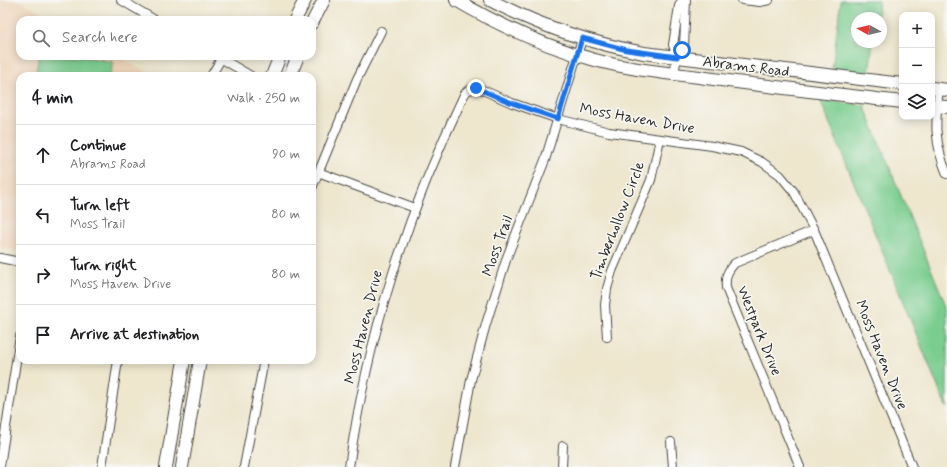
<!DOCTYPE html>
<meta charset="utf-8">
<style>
body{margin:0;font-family:Mynerve,sans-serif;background:#f2f2f2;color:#202124}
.controls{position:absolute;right:12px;top:12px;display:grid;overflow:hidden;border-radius:8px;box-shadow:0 2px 10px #0003}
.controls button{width:36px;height:36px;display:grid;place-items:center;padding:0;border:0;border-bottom:1px solid #e0e0e0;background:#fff;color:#202124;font:20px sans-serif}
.compass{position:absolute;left:851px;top:12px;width:36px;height:36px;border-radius:50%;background:#fff;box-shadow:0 2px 10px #0003;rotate:278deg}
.stop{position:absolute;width:12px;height:12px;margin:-9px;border:3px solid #1a73e8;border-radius:50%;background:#fff}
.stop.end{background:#1a73e8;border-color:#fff;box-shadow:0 1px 4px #0008}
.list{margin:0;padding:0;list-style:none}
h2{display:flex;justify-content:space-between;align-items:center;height:52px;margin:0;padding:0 16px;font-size:17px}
h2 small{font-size:13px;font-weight:400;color:#757577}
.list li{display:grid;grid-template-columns:26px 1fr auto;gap:12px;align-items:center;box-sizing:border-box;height:60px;padding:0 16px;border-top:1px solid #e0e0e0}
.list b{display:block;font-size:15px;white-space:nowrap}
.list p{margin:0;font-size:13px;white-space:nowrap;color:#757577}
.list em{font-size:13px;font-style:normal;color:#757577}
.icon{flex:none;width:22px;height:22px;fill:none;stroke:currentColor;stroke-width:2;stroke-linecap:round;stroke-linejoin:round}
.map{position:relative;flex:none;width:947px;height:467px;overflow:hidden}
.search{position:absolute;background:#fff;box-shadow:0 2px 10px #0003;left:16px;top:16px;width:300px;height:44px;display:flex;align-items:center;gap:10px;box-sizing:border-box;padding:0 14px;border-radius:12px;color:#757577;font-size:15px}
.panel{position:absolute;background:#fff;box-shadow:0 2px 10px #0003;left:16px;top:72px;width:300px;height:292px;border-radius:12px}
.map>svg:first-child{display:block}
</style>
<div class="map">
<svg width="947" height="467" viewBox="0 0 947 467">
<rect width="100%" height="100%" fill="#f6f6f2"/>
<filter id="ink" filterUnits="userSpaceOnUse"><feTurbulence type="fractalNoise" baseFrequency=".025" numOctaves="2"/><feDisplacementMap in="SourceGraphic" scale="8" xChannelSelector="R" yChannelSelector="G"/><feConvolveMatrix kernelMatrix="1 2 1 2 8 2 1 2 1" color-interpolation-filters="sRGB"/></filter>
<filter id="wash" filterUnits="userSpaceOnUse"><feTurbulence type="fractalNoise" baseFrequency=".012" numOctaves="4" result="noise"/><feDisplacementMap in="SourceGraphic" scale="16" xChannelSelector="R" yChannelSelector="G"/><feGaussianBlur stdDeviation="0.9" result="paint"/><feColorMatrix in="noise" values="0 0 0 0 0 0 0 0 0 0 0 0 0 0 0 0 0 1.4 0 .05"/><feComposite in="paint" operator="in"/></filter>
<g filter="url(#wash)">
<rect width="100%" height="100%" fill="#eee6cd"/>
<!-- built -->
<polygon fill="#efd6bb" points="0,0 19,0 54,20 20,20 20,56 118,56 147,72 148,76 20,76 20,251 0,247"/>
<!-- green -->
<g fill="#7acd8f" stroke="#527c5d">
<polygon points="841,0 879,0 877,18 857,18 857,42 873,42 869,73 832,69"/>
<polygon points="39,56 82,56 113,62 110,76 35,76"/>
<polygon points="820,100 864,105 947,308 947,409"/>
</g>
</g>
<g filter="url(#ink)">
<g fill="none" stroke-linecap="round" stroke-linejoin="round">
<!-- minor casing -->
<g stroke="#484743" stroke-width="10">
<g id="minor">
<polyline points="121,0 155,20"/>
<polyline points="742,0 760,2 769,0"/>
<polyline points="217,56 251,76"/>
<polyline points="677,57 684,47 686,0"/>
<polyline points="674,74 677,57 673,45 679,6 682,0"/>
<polyline points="211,76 221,59"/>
<path d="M939,89c-4,33 -5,54 8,85"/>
<polyline points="318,172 415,208"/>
<polyline points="312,188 357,79 381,31"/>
<polyline points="0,258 20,262"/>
<polyline points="607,337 605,305 607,289 612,271 651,180 660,139"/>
<polyline points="671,442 673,467"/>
<polyline points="0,466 20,336"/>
<polyline points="102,467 118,360"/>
<polyline points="244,467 264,360"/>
<path d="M349,467c19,-133 57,-251 115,-372l3,-4 9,-4 36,16 46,16 51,13 103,14 29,6 21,10 18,13 14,17 20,38 98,237"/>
<polyline points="455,467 471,380 486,324 507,257 545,160 582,39"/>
<polyline points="562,467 563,446"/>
<path d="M800,467l-74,-179c-1,-11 1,-17 9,-25l79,-33"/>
</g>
</g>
<!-- secondary casing -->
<g stroke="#484743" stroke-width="14">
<g id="secondary">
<path d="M456,0c44,26 90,47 139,60 36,10 74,13 111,18 65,9 131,16 196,24"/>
<path d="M490,0c49,26 100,43 154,53l258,31"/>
<polyline points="295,20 305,0"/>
<polyline points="312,23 324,0"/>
<polyline points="272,76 280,56"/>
<polyline points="290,76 298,56"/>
<polyline points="932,88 947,90"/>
<polyline points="932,106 947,107"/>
<polyline points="166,467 184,360"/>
<polyline points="182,467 200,360"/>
</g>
</g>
<!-- minor -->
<use href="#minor" stroke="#fff" stroke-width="8"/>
<!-- secondary -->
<use href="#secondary" stroke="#fff" stroke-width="12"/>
</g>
</g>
<g fill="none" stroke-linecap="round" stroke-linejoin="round" filter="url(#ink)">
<!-- route -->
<polyline stroke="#1a73e8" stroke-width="5" points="476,88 512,103 558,119 582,38 627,50 677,57 682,50"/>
</g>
<g text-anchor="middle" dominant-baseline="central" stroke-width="3.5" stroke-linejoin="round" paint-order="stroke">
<!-- street labels -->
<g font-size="15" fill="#2b2b2b" stroke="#f6f6f2">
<text transform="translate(746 67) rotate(7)">Abrams Road</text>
<text transform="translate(637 119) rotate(10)">Moss Haven Drive</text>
<text transform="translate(618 221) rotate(-69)">Timberhollow Circle</text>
<text transform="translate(498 246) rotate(-70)">Moss Trail</text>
<text transform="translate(364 327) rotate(-76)">Moss Haven Drive</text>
<text transform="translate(759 331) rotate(68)">Westpark Drive</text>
<text transform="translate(881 355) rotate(68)">Moss Haven Drive</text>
</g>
</g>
</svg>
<div class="controls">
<button>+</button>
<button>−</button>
<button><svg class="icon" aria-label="layers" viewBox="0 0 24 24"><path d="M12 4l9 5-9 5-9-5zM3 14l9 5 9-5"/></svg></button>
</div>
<svg class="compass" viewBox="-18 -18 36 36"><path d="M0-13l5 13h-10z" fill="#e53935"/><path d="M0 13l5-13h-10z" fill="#757577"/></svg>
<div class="stop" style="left:682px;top:50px"></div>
<div class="stop end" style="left:476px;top:88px"></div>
<div class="search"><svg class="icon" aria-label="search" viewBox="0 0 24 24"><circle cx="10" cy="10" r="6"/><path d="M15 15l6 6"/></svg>Search here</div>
<section class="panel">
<h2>4 min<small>Walk · 250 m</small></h2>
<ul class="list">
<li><svg class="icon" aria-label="ahead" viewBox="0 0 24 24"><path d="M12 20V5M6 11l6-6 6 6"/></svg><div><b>Continue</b><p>Abrams Road</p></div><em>90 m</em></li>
<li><svg class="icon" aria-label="left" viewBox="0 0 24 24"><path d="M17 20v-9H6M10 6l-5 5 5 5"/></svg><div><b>Turn left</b><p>Moss Trail</p></div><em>80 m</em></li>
<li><svg class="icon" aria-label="right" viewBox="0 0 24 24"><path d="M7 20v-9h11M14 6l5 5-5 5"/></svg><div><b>Turn right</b><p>Moss Haven Drive</p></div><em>80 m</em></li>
<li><svg class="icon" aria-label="arrive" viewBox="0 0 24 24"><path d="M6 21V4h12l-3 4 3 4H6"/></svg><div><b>Arrive at destination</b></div></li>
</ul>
</section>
</div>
